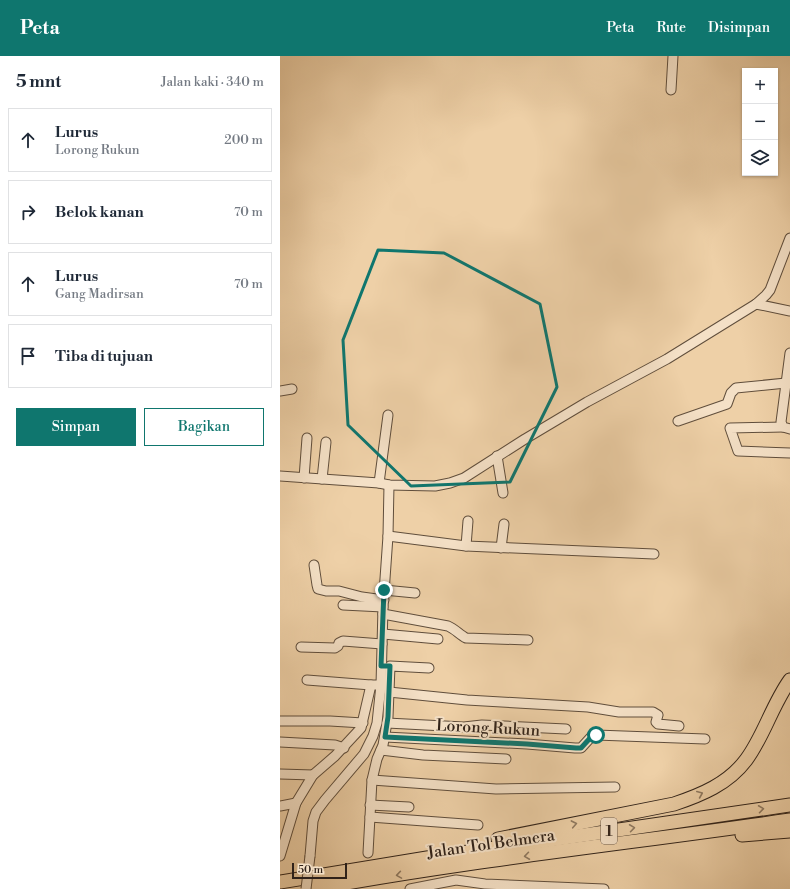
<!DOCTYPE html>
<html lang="id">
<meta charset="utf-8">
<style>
body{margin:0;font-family:"Libre Bodoni",serif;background:#f6f6f7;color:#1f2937}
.controls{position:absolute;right:12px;top:12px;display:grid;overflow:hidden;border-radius:0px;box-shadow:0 1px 3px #0004}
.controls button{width:36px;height:36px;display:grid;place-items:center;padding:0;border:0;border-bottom:1px solid #e0e1e3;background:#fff;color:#1f2937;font:20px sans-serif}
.scale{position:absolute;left:12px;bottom:10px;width:55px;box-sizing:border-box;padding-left:4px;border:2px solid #302219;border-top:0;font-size:11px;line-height:14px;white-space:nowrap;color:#302219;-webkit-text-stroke:3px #f4e0c6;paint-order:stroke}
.stop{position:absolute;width:12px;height:12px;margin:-9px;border:3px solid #0f766e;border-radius:50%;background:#fff}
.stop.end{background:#0f766e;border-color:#fff;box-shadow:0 1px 4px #0008}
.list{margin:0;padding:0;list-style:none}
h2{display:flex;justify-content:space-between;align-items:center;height:52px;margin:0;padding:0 16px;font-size:17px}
h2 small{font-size:13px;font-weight:400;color:#747a83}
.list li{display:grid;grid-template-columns:26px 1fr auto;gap:12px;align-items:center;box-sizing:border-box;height:64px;margin:0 8px 8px;padding:0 8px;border:1px solid #e0e1e3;border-radius:0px}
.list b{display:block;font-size:15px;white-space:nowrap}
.list p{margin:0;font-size:13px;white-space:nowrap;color:#747a83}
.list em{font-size:13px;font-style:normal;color:#747a83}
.actions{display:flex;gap:8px;padding:12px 16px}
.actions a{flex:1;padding:9px 0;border:1px solid #0f766e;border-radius:0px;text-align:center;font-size:14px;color:#0f766e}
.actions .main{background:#0f766e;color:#fff}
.icon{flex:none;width:22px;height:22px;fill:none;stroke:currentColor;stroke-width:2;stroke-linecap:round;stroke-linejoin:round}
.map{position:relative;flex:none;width:510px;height:833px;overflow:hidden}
header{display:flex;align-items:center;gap:24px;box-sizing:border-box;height:56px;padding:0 20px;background:#0f766e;color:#fff}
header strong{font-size:19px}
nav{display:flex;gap:22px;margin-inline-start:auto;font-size:14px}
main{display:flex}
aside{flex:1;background:#fff}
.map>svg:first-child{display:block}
</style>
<header>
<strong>Peta</strong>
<nav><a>Peta</a><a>Rute</a><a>Disimpan</a></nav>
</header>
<main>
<aside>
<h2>5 mnt<small>Jalan kaki · 340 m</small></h2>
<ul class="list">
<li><svg class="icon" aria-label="ahead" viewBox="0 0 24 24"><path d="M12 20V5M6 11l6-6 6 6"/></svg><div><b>Lurus</b><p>Lorong Rukun</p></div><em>200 m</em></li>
<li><svg class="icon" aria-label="right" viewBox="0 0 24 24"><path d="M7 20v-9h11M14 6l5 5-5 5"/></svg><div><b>Belok kanan</b></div><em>70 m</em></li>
<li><svg class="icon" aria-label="ahead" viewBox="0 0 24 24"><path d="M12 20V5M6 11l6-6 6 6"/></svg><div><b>Lurus</b><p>Gang Madirsan</p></div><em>70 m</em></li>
<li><svg class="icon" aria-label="arrive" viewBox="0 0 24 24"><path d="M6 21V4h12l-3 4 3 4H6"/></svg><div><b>Tiba di tujuan</b></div></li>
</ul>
<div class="actions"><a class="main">Simpan</a><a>Bagikan</a></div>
</aside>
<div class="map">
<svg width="510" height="833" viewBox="0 0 510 833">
<rect width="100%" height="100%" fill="#eed0a7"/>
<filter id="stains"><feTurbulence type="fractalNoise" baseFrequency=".005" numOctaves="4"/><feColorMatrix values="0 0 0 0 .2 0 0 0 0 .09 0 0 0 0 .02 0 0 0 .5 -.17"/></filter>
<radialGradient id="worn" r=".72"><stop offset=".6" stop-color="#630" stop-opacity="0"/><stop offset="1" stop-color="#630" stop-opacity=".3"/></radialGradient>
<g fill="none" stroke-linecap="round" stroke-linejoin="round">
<!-- minor casing -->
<g stroke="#604e3c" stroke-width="11">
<g id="minor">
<polyline points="391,34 393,0"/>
<polyline points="476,248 510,255"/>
<polyline points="510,297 501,366 503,371 510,373"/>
<polyline points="0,335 12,333"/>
<polyline points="398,365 447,348 451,337 456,332 506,327"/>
<polyline points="503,371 450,372 458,395 510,397"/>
<polyline points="217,400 223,437"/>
<polyline points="0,420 99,427 109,429 155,430 170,427 184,422 245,383 307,346 387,303 476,248 486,239 490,234 510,182"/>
<polyline points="24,422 27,382"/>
<polyline points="42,423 46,386"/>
<polyline points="99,427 108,359"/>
<polyline points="108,480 186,490 374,498"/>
<polyline points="186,490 188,465"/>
<polyline points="221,492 224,468"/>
<polyline points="34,509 37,529 38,533 46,535 59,535 82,541 104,544"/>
<polyline points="104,534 135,537"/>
<polyline points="63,549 103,551"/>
<path d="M103,558l65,12c7,3 12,9 18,12l62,2"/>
<polyline points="103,578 158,583"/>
<polyline points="21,591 55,592 58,590 59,587 63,585 102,588"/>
<polyline points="27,624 91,629"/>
<polyline points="109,636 187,644 308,651 339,656 373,656 378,659 376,666 378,668 399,670"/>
<polyline points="0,665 50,665 83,667"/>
<polyline points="107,667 184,671 202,669 286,673"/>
<polyline points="105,681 247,688 295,692 301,692 312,680 316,679 425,683"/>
<polyline points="0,686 55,689 64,692"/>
<polyline points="101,694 143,699 226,703"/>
<polyline points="0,718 33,719"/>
<polyline points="92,724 216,733 335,731"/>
<polyline points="90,749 129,751"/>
<polyline points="0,750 16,747"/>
<polyline points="90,761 198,769"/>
<polyline points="88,797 92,724 97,703 103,689 108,661 110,610 149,612"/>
<polyline points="0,800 16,747 33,719 55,700 81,672 91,629 101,629"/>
<polyline points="30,800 33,765 36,756 45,744 84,698 93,680 97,667 101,629 103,551 108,480 109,429"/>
<polyline points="130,833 176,824 205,828 324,833"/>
</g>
</g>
<!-- highway casing -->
<g stroke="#302219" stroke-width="15">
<g id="highway">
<polyline points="462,779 510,775"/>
<path d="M218,783l176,-35c27,-9 54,-20 72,-44 18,-24 26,-55 44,-80"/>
<polyline points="0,826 147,802 510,749"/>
<path d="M33,833c158,-29 318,-46 477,-69"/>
</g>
</g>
<!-- minor -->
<use href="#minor" stroke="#f4e0c6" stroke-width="9"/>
<!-- highway -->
<use href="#highway" stroke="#eed0a7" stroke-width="13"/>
<!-- minor-bridge casing -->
<g stroke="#604e3c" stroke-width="11" stroke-linecap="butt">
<polyline id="minor-bridge" points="26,833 30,800"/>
</g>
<!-- minor-bridge -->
<use href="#minor-bridge" stroke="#f4e0c6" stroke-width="9"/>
</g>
<!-- one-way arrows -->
<defs><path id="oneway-chevron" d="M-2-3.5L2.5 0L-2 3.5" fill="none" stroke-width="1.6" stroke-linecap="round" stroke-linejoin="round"/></defs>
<g stroke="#8f7960">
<use href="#oneway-chevron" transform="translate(420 738) rotate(-23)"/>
<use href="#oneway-chevron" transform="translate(481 753) rotate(-8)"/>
<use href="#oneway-chevron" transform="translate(294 768) rotate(-11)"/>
<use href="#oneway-chevron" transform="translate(352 772) rotate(-8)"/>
<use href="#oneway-chevron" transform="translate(247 800) rotate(172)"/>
<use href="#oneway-chevron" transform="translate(119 819) rotate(171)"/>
</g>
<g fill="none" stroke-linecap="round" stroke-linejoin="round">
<!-- route -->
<polyline stroke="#0f766e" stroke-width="5" points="104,534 101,610 110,610 108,661 105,681 247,688 296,692 301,692 312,680 316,679"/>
</g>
<!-- marked area -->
<path fill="none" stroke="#0f766e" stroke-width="3" stroke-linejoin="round" d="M98,194l66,3 96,51 17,83 -47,95 -99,4 -63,-61 -5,-85z"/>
<g text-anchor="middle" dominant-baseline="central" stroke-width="4" stroke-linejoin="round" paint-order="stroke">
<!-- shield labels -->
<rect fill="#f4e0c6" stroke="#6b5b4d" stroke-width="1" x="321" y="762" width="16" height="26" rx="3"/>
<g font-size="15" font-weight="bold" fill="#302219">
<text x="329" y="775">1</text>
</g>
<!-- street labels -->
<g font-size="16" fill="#302219" stroke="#f4e0c6">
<text transform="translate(208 672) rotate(3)">Lorong Rukun</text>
<text transform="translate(211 788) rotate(-8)">Jalan Tol Belmera</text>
</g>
</g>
<rect width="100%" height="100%" filter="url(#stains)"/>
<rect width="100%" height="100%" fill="url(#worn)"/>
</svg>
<div class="controls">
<button>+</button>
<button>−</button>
<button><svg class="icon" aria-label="layers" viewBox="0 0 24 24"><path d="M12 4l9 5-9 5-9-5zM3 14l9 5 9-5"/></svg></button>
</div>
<div class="scale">50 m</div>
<div class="stop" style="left:316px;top:679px"></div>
<div class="stop end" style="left:104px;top:534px"></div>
</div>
</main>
